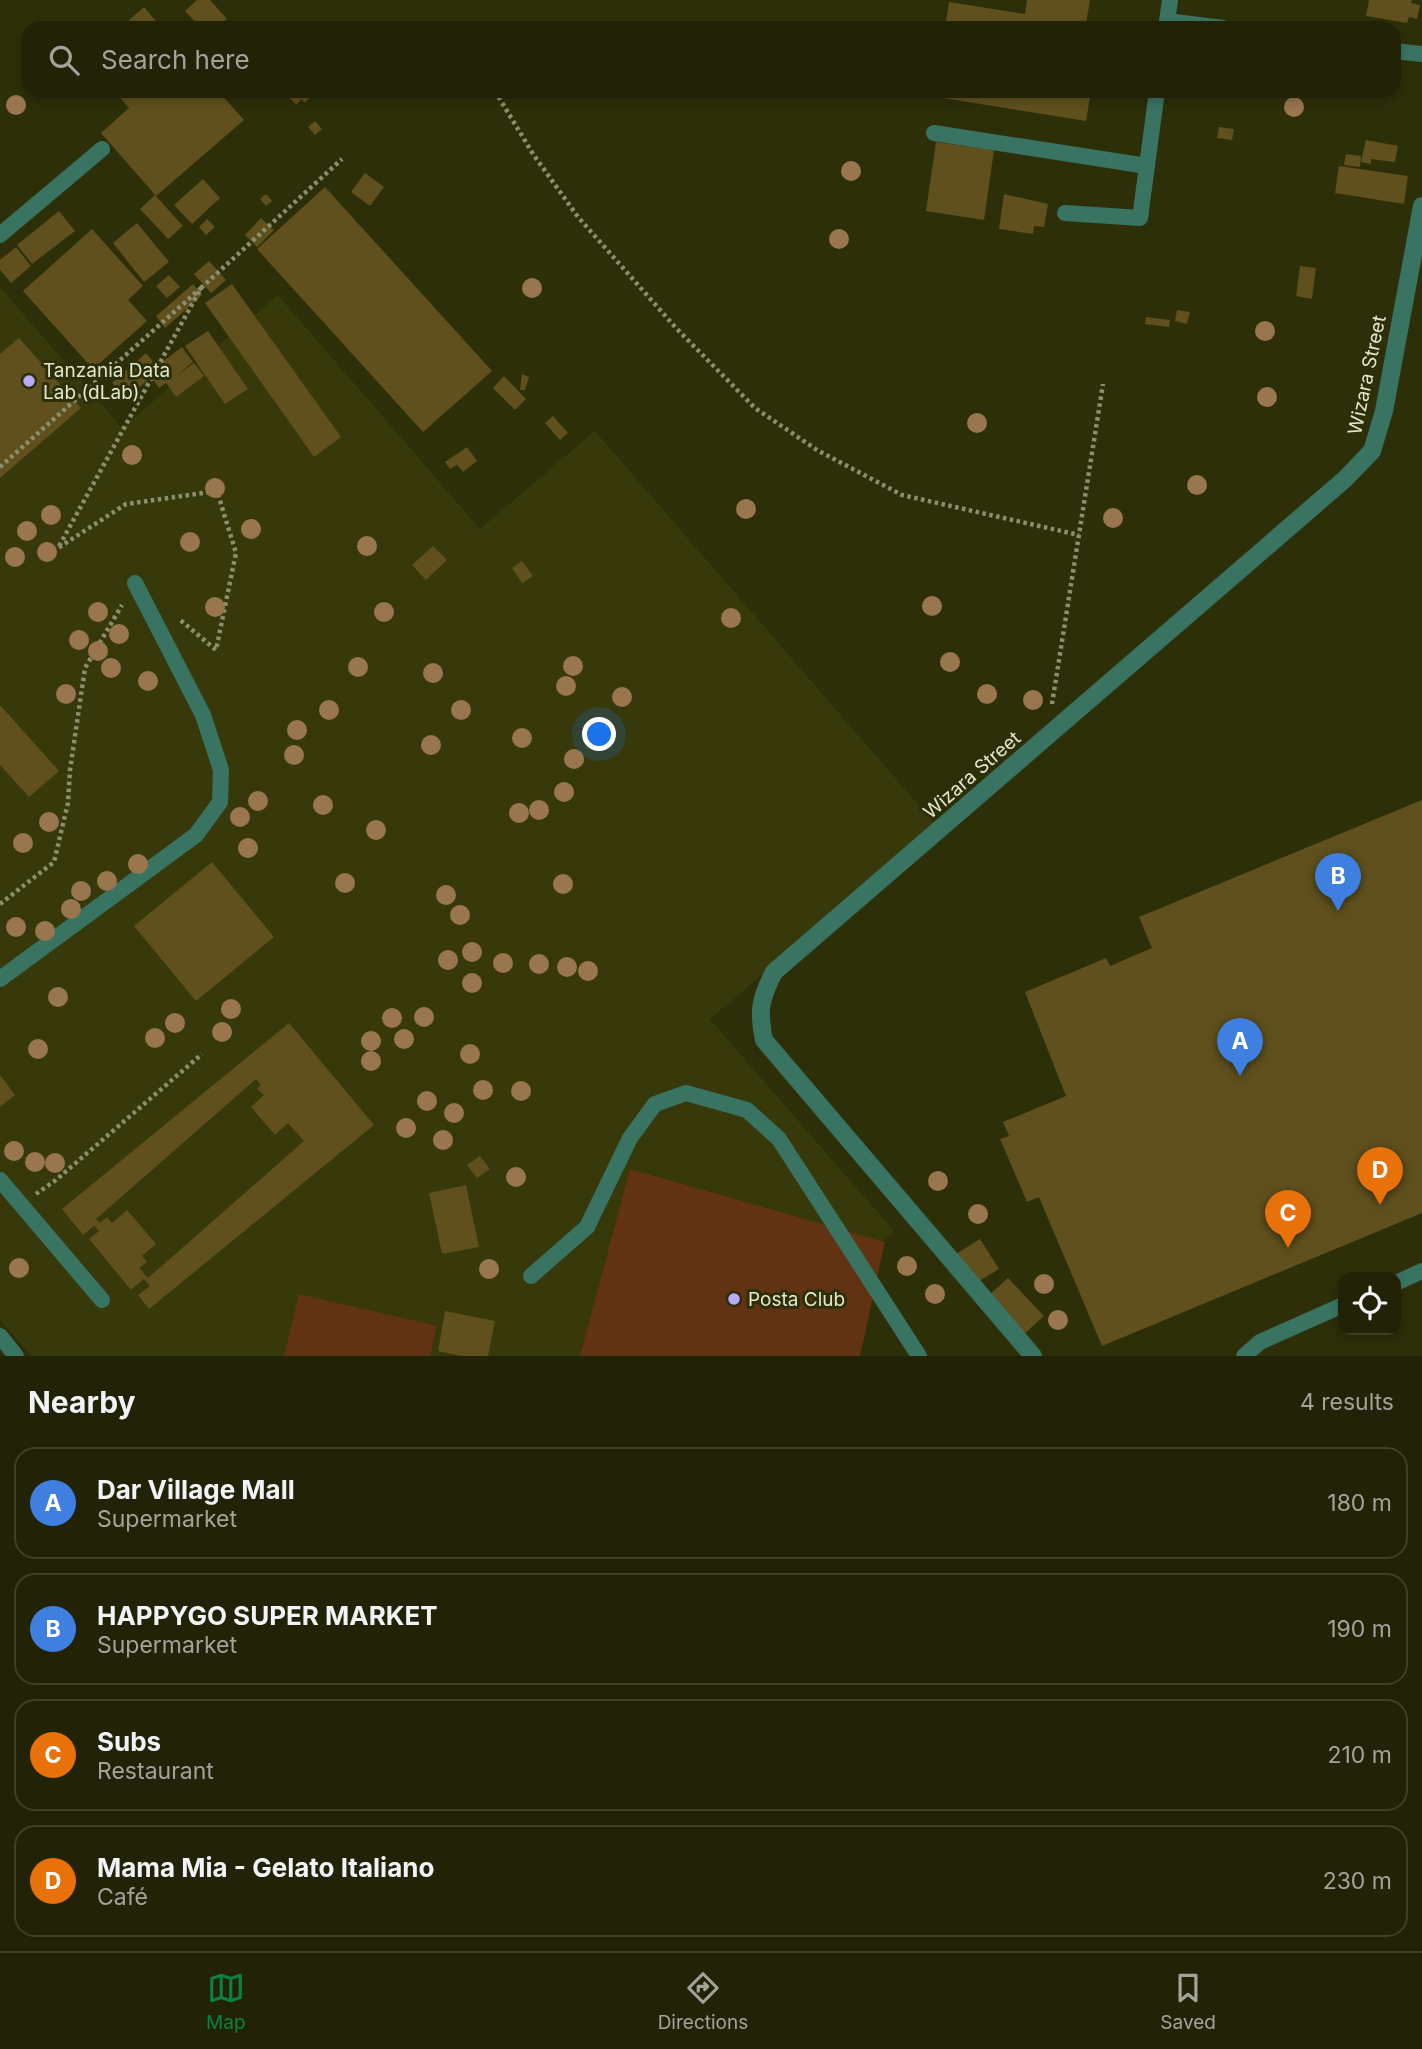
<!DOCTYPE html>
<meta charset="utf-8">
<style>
body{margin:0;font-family:Inter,sans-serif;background:#2a2b10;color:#f1f3f6}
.controls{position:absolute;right:21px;bottom:21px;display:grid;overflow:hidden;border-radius:14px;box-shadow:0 4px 10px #0003}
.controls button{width:63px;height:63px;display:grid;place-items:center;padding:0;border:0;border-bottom:2px solid #3f4028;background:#222306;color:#f1f3f6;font:35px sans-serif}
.you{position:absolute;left:600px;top:735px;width:24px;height:24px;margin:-18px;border:5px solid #fff;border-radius:50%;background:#1a73e8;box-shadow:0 0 0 10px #1a73e833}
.badge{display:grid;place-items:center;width:46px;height:46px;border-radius:50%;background:#0b8043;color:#fff;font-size:23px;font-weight:700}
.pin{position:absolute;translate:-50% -58px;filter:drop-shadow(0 2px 4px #0008)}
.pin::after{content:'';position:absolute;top:37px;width:24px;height:21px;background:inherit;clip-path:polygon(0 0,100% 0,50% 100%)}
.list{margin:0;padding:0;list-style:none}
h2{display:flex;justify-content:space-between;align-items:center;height:91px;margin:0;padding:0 28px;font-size:30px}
h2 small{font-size:23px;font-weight:400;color:#a2a49b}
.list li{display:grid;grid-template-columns:46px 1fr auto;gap:21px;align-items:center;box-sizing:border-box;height:112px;margin:0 14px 14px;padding:0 14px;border:2px solid #3f4028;border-radius:21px}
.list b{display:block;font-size:26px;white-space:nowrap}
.list p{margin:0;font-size:23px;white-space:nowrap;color:#a2a49b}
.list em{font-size:23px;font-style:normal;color:#a2a49b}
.icon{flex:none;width:38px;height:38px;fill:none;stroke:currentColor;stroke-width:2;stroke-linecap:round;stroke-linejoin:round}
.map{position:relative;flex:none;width:1422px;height:1356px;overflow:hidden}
.search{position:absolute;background:#222306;box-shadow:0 4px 10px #0003;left:21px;right:21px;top:21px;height:77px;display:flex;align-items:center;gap:18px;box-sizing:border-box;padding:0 24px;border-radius:21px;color:#a2a49b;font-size:26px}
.sheet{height:595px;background:#222306}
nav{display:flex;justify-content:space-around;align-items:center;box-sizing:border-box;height:98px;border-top:2px solid #3f4028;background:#222306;font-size:19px;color:#a2a49b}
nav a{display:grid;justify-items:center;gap:4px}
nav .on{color:#0b8043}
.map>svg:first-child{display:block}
</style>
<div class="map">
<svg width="1422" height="1356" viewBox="0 0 1422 1356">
<rect width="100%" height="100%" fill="#2d2f08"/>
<!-- built -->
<polygon fill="#37390a" points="0,287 122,428 278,295 480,529 595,431 936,825 710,1019 894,1231 747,1356 31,1356 0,1320"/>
<!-- green -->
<g fill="#613312">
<polygon points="630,1169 885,1242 860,1356 580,1356"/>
<polygon points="299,1294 437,1326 430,1356 284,1356"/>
</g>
<!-- building -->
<g fill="#5f501d" fill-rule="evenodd">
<polygon points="197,0 210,0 227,19 216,28 201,28 185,11"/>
<polygon points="1027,0 1090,0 1086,24 1068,21 1067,28 945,28 949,2 1025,14"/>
<polygon points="1369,0 1412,0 1411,3 1420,5 1417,19 1409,17 1407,23 1366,16"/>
<polygon points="144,7 162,28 120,28"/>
<polygon points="114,91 218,91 244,120 156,196 101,133 129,108"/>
<polygon points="283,91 311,91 314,94 304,103 302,99 296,105"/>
<polygon points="944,91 1091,91 1086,121 943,98"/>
<polygon points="315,121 322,129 315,135 308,127"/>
<polygon points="1219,127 1234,129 1232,140 1217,138"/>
<polygon points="1366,140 1398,146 1395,162 1371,159 1371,164 1361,162"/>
<polygon points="936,142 994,150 984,220 926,211"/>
<polygon points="1346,154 1361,156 1360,167 1344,165"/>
<polygon points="1339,166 1408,176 1404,204 1335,193"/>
<polygon points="365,173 384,187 370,206 351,192"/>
<polygon points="203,179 220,198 192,224 174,205"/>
<polygon points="325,187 492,371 423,432 257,249"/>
<polygon points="266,194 272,201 266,206 260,199"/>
<polygon points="1004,194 1048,204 1044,227 1034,226 1033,234 999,229"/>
<polygon points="155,195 183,226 168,239 140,209"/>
<polygon points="59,211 75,231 32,264 17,245"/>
<polygon points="261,218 274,230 257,247 245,235"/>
<polygon points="207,219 215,227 206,235 199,227"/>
<polygon points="137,223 169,262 144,282 113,243"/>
<polygon points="92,229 143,286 128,300 147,321 93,369 23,291"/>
<polygon points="16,247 31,266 11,283 0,270 0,260"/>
<polygon points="209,261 226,280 211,293 194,274"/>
<polygon points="1300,266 1316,268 1312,299 1296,296"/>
<polygon points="169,275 180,287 167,298 156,286"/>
<polygon points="193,284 202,295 165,328 156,316"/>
<polygon points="232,284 341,437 314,457 205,303"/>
<polygon points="1177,310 1190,312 1187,324 1175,321"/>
<polygon points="1146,317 1170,320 1169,327 1145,324"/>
<polygon points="208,331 248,389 225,404 185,346"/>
<polygon points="19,338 81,408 0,478 0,354"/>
<polygon points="182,347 193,362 177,375 194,363 204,376 176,397 166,383 159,388 151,377 127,398 112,383 146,353 157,366"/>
<polygon points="522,374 529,377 525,390 520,390"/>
<polygon points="504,376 526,399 515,410 493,388"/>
<polygon points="553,416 568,433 560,440 545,423"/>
<polygon points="467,447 477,461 463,472 457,465 450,469 445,462"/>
<polygon points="433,546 447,560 426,580 412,565"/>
<polygon points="522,561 533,576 522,583 512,568"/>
<polygon points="0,705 59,771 29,797 0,765"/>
<polygon points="1422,800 1422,1213 1102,1346 1039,1197 1027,1202 1000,1139 1009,1136 1003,1122 1066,1096 1025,992 1106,958 1110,966 1152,948 1139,917"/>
<polygon points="212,862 274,937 196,1001 134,926"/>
<path d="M289,1023l85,102 -225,184 -11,-14 12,-9 -6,-7 -13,11 -42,-51 10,-8 -5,-5 -11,9 -21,-26zM256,1079l5,6 -4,4 7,6 -13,12 24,28 13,-12 16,18 -156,137 -9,-10 8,-6 -5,-6 14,-12 -29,-34 -15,13 -5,-6 -7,6 -4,-4z"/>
<polygon points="0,1075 15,1095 0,1107"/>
<polygon points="480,1156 490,1169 477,1178 467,1165"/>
<polygon points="466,1185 479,1247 442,1254 429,1193"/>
<polygon points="980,1239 999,1269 974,1284 956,1254"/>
<polygon points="1008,1278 1044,1316 1023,1335 987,1297"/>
<polygon points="445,1311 495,1321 488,1356 462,1356 438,1351"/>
</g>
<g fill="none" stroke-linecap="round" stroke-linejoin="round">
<!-- path -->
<g stroke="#8c8f6e" stroke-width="4.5" stroke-dasharray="3.5 3.5" stroke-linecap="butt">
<polyline points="495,91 533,154 578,217 676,328 755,408 817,450 902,495 1079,535"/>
<polyline points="201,288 342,159"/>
<polyline points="0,467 201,288 58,548 126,504 217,491 236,553 216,650 179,619"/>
<polyline points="1052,704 1103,384"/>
<polyline points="0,904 54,862 68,803 70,770 85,668 122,605"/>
<polyline points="36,1194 56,1180 202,1054"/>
</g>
<!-- lane -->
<g stroke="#397463" stroke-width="16">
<polyline points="1167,21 1223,28"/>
<polyline points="1166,28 1170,0"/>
<polyline points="1394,51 1422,54"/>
<polyline points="934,133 1147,166"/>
<polyline points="1065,213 1140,218 1157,91"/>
<polyline points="0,235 102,149"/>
<polyline points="0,979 196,835 220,802 221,770 203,715 135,583"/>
<polyline points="0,1180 102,1300"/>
<polyline points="531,1276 587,1227 630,1138 655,1104 686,1093 747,1110 779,1139 919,1356"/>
<polyline points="1396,1283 1422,1271"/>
<polyline points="0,1336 16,1356"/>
<polyline points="1244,1356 1260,1342 1343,1305"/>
</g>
<!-- street -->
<path stroke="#397463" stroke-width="18" d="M1033,1356l-269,-316c-6,-29 -4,-41 10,-68l571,-493 27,-28 12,-40 38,-205"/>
</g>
<!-- trees -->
<g fill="#9a764e">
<circle cx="16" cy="105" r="10"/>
<circle cx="1294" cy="107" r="10"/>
<circle cx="851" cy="171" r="10"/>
<circle cx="839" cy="239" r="10"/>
<circle cx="532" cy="288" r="10"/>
<circle cx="1265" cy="331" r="10"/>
<circle cx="1267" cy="397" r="10"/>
<circle cx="977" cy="423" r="10"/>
<circle cx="132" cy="455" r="10"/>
<circle cx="1197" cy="485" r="10"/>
<circle cx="215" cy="488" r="10"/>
<circle cx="746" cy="509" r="10"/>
<circle cx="51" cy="515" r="10"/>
<circle cx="1113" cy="518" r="10"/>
<circle cx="251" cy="529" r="10"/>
<circle cx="27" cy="531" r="10"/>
<circle cx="190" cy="542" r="10"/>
<circle cx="367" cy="546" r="10"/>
<circle cx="47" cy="552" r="10"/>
<circle cx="15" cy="557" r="10"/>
<circle cx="932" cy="606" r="10"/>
<circle cx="215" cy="607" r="10"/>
<circle cx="98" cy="612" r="10"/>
<circle cx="384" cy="612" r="10"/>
<circle cx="731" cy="618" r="10"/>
<circle cx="119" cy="634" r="10"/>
<circle cx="79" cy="640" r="10"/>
<circle cx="98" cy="651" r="10"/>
<circle cx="950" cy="662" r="10"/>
<circle cx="573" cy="666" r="10"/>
<circle cx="358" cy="667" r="10"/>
<circle cx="111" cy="668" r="10"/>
<circle cx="433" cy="673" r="10"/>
<circle cx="148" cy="681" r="10"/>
<circle cx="566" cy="686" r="10"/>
<circle cx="66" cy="694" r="10"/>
<circle cx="987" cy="694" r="10"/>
<circle cx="622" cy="697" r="10"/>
<circle cx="1033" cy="700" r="10"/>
<circle cx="329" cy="710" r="10"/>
<circle cx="461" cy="710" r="10"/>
<circle cx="297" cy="730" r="10"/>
<circle cx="522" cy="738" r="10"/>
<circle cx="431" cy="745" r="10"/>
<circle cx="294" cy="755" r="10"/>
<circle cx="574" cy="759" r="10"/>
<circle cx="564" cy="792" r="10"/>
<circle cx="258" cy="801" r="10"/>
<circle cx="323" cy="805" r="10"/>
<circle cx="539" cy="810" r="10"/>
<circle cx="519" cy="813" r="10"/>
<circle cx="240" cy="817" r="10"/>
<circle cx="49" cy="822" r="10"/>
<circle cx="376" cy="830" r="10"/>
<circle cx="23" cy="843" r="10"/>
<circle cx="248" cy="848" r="10"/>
<circle cx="138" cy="864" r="10"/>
<circle cx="107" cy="881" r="10"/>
<circle cx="345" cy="883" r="10"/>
<circle cx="563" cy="884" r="10"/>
<circle cx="81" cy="891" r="10"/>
<circle cx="446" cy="895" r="10"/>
<circle cx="71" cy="909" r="10"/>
<circle cx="460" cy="915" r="10"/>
<circle cx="16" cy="927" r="10"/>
<circle cx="45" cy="931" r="10"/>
<circle cx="472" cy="952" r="10"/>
<circle cx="448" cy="960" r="10"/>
<circle cx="503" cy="963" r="10"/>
<circle cx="539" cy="964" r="10"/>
<circle cx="567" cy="967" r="10"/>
<circle cx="588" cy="971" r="10"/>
<circle cx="472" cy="983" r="10"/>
<circle cx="58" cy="997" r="10"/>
<circle cx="231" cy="1009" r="10"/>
<circle cx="424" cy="1017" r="10"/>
<circle cx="392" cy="1018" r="10"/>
<circle cx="175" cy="1023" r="10"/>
<circle cx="222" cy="1032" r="10"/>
<circle cx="155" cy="1038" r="10"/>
<circle cx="404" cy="1039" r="10"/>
<circle cx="371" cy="1041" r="10"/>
<circle cx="38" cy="1049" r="10"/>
<circle cx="470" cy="1054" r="10"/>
<circle cx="371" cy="1061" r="10"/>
<circle cx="483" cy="1090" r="10"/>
<circle cx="521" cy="1091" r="10"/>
<circle cx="427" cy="1101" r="10"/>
<circle cx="454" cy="1113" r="10"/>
<circle cx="406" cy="1128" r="10"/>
<circle cx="443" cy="1140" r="10"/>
<circle cx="14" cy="1151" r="10"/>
<circle cx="35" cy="1162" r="10"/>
<circle cx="55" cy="1163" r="10"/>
<circle cx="516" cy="1177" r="10"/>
<circle cx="938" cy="1181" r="10"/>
<circle cx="978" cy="1214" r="10"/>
<circle cx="907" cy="1266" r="10"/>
<circle cx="19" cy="1268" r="10"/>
<circle cx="489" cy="1269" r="10"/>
<circle cx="1044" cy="1284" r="10"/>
<circle cx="935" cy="1294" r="10"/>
<circle cx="1058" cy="1320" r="10"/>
</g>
<!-- markers -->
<g fill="#b9abf7" stroke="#2d2f08" stroke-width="2.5">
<circle cx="29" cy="381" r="7"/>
<circle cx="734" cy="1299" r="7"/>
</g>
<g text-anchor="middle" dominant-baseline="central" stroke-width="6" stroke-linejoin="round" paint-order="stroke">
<!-- poi labels -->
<g font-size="19" fill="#e4e7cc" stroke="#2d2f08" text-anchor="start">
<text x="43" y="370">Tanzania Data<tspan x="43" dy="22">Lab (dLab)</tspan></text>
<text x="748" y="1299">Posta Club</text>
</g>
<!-- street labels -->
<g font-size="19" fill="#e4e7cc" stroke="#2d2f08">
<text transform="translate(1367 375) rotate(-78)">Wizara Street</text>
<text transform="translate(972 775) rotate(-41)">Wizara Street</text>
</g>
</g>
</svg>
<div class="controls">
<button><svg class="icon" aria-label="locate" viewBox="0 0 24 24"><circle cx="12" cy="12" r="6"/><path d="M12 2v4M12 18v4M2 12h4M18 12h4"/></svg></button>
</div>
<div class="you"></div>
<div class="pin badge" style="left:1240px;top:1076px;background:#3f7fe0">A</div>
<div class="pin badge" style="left:1338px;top:911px;background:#3f7fe0">B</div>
<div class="pin badge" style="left:1288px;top:1248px;background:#e8710a">C</div>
<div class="pin badge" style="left:1380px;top:1205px;background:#e8710a">D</div>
<div class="search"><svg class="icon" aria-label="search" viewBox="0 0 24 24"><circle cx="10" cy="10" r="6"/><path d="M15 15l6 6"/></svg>Search here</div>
</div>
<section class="sheet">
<h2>Nearby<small>4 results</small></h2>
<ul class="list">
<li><span class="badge" style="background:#3f7fe0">A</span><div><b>Dar Village Mall</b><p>Supermarket</p></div><em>180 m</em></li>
<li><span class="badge" style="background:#3f7fe0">B</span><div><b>HAPPYGO SUPER MARKET</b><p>Supermarket</p></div><em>190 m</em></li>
<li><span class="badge" style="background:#e8710a">C</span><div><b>Subs</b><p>Restaurant</p></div><em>210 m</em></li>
<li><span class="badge" style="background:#e8710a">D</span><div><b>Mama Mia - Gelato Italiano</b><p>Café</p></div><em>230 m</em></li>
</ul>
</section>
<nav>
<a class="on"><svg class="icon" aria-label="map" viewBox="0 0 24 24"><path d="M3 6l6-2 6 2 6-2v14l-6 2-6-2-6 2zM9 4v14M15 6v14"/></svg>Map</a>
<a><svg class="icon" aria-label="directions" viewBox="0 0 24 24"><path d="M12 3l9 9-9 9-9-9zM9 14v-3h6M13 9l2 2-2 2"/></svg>Directions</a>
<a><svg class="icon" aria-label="saved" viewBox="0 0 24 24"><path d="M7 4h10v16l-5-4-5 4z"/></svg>Saved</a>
</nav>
